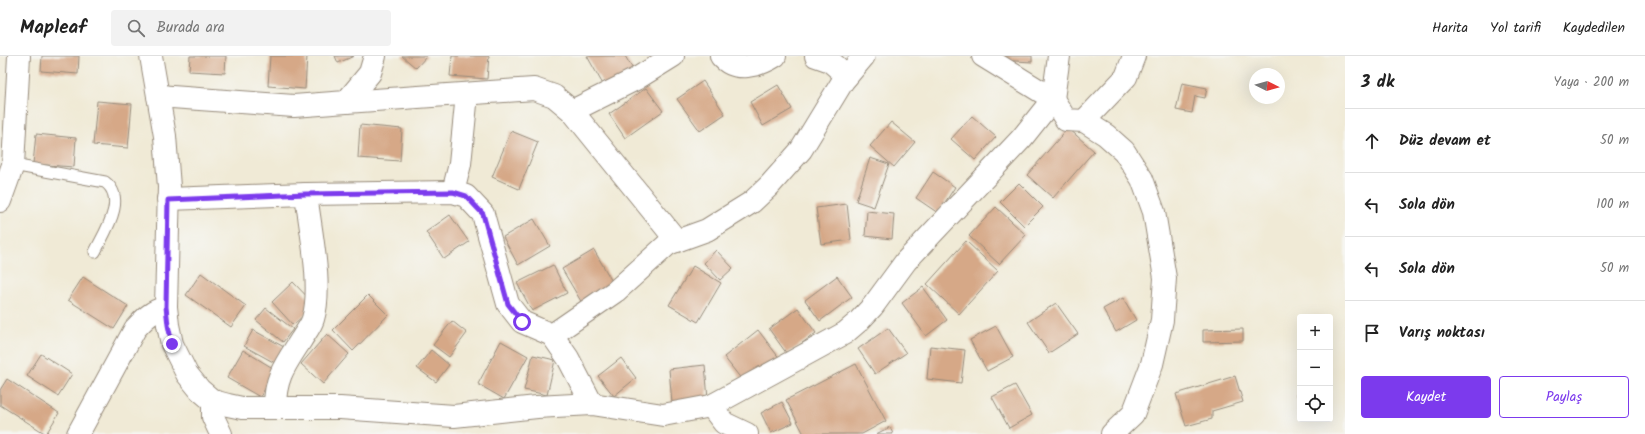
<!DOCTYPE html>
<html lang="tr">
<meta charset="utf-8">
<style>
body{margin:0;font-family:Kalam,sans-serif;background:#f2f2f2;color:#222}
.controls{position:absolute;right:12px;bottom:12px;display:grid;overflow:hidden;border-radius:4px;box-shadow:0 4px 16px #0002}
.controls button{width:36px;height:36px;display:grid;place-items:center;padding:0;border:0;border-bottom:1px solid #e0e0e0;background:#fff;color:#222;font:20px sans-serif}
.compass{position:absolute;left:1249px;top:12px;width:36px;height:36px;border-radius:50%;background:#fff;box-shadow:0 4px 16px #0002;rotate:95deg}
.stop{position:absolute;width:12px;height:12px;margin:-9px;border:3px solid #7c3aed;border-radius:50%;background:#fff}
.stop.end{background:#7c3aed;border-color:#fff;box-shadow:0 1px 4px #0008}
.list{margin:0;padding:0;list-style:none}
h2{display:flex;justify-content:space-between;align-items:center;height:52px;margin:0;padding:0 16px;font-size:17px}
h2 small{font-size:13px;font-weight:400;color:#767676}
.list li{display:grid;grid-template-columns:26px 1fr auto;gap:12px;align-items:center;box-sizing:border-box;height:64px;padding:0 16px;border-top:1px solid #e0e0e0}
.list b{display:block;font-size:15px;white-space:nowrap}
.list em{font-size:13px;font-style:normal;color:#767676}
.actions{display:flex;gap:8px;padding:12px 16px}
.actions a{flex:1;padding:9px 0;border:1px solid #7c3aed;border-radius:4px;text-align:center;font-size:14px;color:#7c3aed}
.actions .main{background:#7c3aed;color:#fff}
.icon{flex:none;width:22px;height:22px;fill:none;stroke:currentColor;stroke-width:2;stroke-linecap:round;stroke-linejoin:round}
.map{position:relative;flex:none;width:1345px;height:378px;overflow:hidden}
header{display:flex;align-items:center;gap:24px;box-sizing:border-box;height:56px;padding:0 20px;background:#fff;border-bottom:1px solid #e0e0e0}
header strong{font-size:19px}
nav{display:flex;gap:22px;margin-inline-start:auto;font-size:14px}
.search{width:280px;height:36px;background:#f2f2f2;display:flex;align-items:center;gap:10px;box-sizing:border-box;padding:0 14px;border-radius:4px;color:#767676;font-size:15px}
main{display:flex}
aside{flex:1;background:#fff}
.map>svg:first-child{display:block}
</style>
<header>
<strong>Mapleaf</strong>
<div class="search"><svg class="icon" aria-label="search" viewBox="0 0 24 24"><circle cx="10" cy="10" r="6"/><path d="M15 15l6 6"/></svg>Burada ara</div>
<nav><a>Harita</a><a>Yol tarifi</a><a>Kaydedilen</a></nav>
</header>
<main>
<div class="map">
<svg width="1345" height="378" viewBox="0 0 1345 378">
<rect width="100%" height="100%" fill="#f6f6f2"/>
<filter id="ink" filterUnits="userSpaceOnUse"><feTurbulence type="fractalNoise" baseFrequency=".025" numOctaves="2"/><feDisplacementMap in="SourceGraphic" scale="8" xChannelSelector="R" yChannelSelector="G"/><feConvolveMatrix kernelMatrix="1 2 1 2 8 2 1 2 1" color-interpolation-filters="sRGB"/></filter>
<filter id="wash" filterUnits="userSpaceOnUse"><feTurbulence type="fractalNoise" baseFrequency=".012" numOctaves="4" result="noise"/><feDisplacementMap in="SourceGraphic" scale="16" xChannelSelector="R" yChannelSelector="G"/><feGaussianBlur stdDeviation="0.9" result="paint"/><feColorMatrix in="noise" values="0 0 0 0 0 0 0 0 0 0 0 0 0 0 0 0 0 1.4 0 .05"/><feComposite in="paint" operator="in"/></filter>
<g filter="url(#wash)">
<rect width="100%" height="100%" fill="#f0ead6"/>
<g id="blocks">
<!-- building -->
<g fill="#d6a887">
<polygon points="42,0 79,0 78,18 41,15"/>
<polygon points="190,0 226,0 225,17 189,15"/>
<polygon points="270,0 307,0 305,33 268,30"/>
<polygon points="335,0 354,0 338,7"/>
<polygon points="402,0 427,0 416,12"/>
<polygon points="452,0 489,0 487,23 450,20"/>
<polygon points="587,0 625,0 634,15 605,32"/>
<polygon points="1000,0 1032,0 1032,6 1000,4"/>
<polygon points="703,25 725,58 700,75 677,43"/>
<polygon points="1182,27 1207,32 1205,42 1195,40 1192,57 1176,54"/>
<polygon points="778,29 792,53 763,70 750,46"/>
<polygon points="646,32 663,55 625,82 609,58"/>
<polygon points="97,45 132,48 128,92 93,89"/>
<polygon points="972,60 996,81 975,104 951,83"/>
<polygon points="891,66 915,86 894,111 870,90"/>
<polygon points="360,69 402,73 400,105 358,102"/>
<polygon points="1068,72 1094,95 1053,142 1027,119"/>
<polygon points="511,75 538,86 519,133 492,121"/>
<polygon points="36,78 76,82 74,111 33,108"/>
<polygon points="870,102 889,108 874,151 856,145"/>
<polygon points="933,116 955,131 938,157 916,142"/>
<polygon points="1019,127 1043,151 1024,170 1000,146"/>
<polygon points="847,148 851,184 821,188 816,152"/>
<polygon points="996,151 1026,179 999,208 969,180"/>
<polygon points="867,155 894,158 892,183 865,180"/>
<polygon points="450,159 469,186 444,203 426,176"/>
<polygon points="534,163 550,190 518,209 503,181"/>
<polygon points="966,185 998,215 959,258 927,228"/>
<polygon points="594,194 614,229 582,247 562,213"/>
<polygon points="716,194 733,212 720,224 704,207"/>
<polygon points="553,209 567,237 532,255 517,227"/>
<polygon points="693,210 721,227 698,266 669,249"/>
<polygon points="201,217 246,250 231,271 186,239"/>
<polygon points="837,220 852,241 820,265 805,244"/>
<polygon points="83,221 128,250 114,273 68,244"/>
<polygon points="293,226 315,249 293,269 272,246"/>
<polygon points="923,231 947,264 926,280 902,247"/>
<polygon points="368,239 388,259 353,295 333,274"/>
<polygon points="1123,242 1136,264 1116,276 1103,253"/>
<polygon points="1056,247 1078,278 1049,297 1028,266"/>
<polygon points="266,252 293,273 283,286 256,264"/>
<polygon points="798,252 816,277 787,298 769,273"/>
<polygon points="452,265 467,277 449,301 433,289"/>
<polygon points="996,270 1013,301 987,315 970,284"/>
<polygon points="888,272 906,297 875,318 858,293"/>
<polygon points="1243,273 1243,285 1203,286 1203,274"/>
<polygon points="253,274 284,291 275,307 244,290"/>
<polygon points="758,274 780,303 746,329 724,301"/>
<polygon points="327,278 349,298 323,328 301,308"/>
<polygon points="501,285 528,300 504,343 478,328"/>
<polygon points="930,290 965,294 961,327 927,323"/>
<polygon points="243,294 276,314 260,341 227,322"/>
<polygon points="431,294 449,309 436,326 417,312"/>
<polygon points="41,298 72,318 58,340 27,320"/>
<polygon points="533,299 555,304 547,339 524,334"/>
<polygon points="621,302 636,322 614,340 598,320"/>
<polygon points="856,308 886,365 862,378 804,378 786,344"/>
<polygon points="705,309 708,343 672,347 669,313"/>
<polygon points="1298,319 1300,319 1300,340 1297,340"/>
<polygon points="1235,320 1243,346 1212,355 1212,363 1186,370 1176,338"/>
<polygon points="7,323 59,357 46,378 0,349 0,334"/>
<polygon points="1015,329 1032,359 1009,372 992,341"/>
<polygon points="782,346 793,367 771,377 761,357"/>
<polygon points="890,371 893,378 876,378"/>
</g>
</g>
</g>
<g filter="url(#ink)">
<use href="#blocks" fill-opacity="0" stroke="#968a7a" stroke-width="1"/>
<g fill="none" stroke-linecap="round" stroke-linejoin="round">
<!-- lane casing -->
<g stroke="#968a7a" stroke-width="13">
<path id="lane" d="M13,109l92,17c23,17 -1,51 -10,70"/>
</g>
<!-- street casing -->
<g stroke="#968a7a" stroke-width="24">
<g id="street">
<polyline points="151,0 165,80 169,131 166,251 168,269 172,288 187,318 200,334 213,345 228,349 242,352 340,352 454,360 537,351 592,348 663,359 711,350 845,277 859,265 873,250 906,205 1022,82 1053,43 1059,0"/>
<path d="M721,0c14,17 38,10 54,0"/>
<polyline points="816,0 830,5 847,20"/>
<polyline points="983,0 1053,43 1066,64 1084,65 1106,79 1124,95 1142,123 1154,156 1165,222 1162,264 1152,308 1133,358 1112,378"/>
<polyline points="158,40 294,50 346,46 370,17 375,0"/>
<polyline points="346,46 534,33 554,40 572,55 677,185"/>
<polyline points="572,55 636,23 673,0"/>
<polyline points="1084,65 1126,21 1134,0"/>
<polyline points="453,136 460,108 467,38"/>
<polyline points="168,143 306,138 453,136 466,140 483,158 508,248 522,266 552,279 568,302 592,348"/>
<polyline points="0,145 13,109 19,0"/>
<polyline points="552,279 616,235 668,188 707,174 752,146 769,130 801,94 843,25 864,0"/>
<polyline points="213,345 213,361 221,378"/>
<polyline points="711,350 724,367 747,378"/>
<path d="M275,351c0,-30 10,-42 26,-67 4,-7 10,-14 12,-21 10,-32 -3,-91 -7,-125"/>
<path d="M78,378l57,-105c10,-11 17,-18 31,-22"/>
</g>
</g>
<!-- lane -->
<use href="#lane" stroke="#fff" stroke-width="11"/>
<!-- street -->
<use href="#street" stroke="#fff" stroke-width="22"/>
</g>
</g>
<g fill="none" stroke-linecap="round" stroke-linejoin="round" filter="url(#ink)">
<!-- route -->
<polyline stroke="#7c3aed" stroke-width="5" points="172,288 168,269 166,251 168,144 306,138 453,136 466,140 483,158 508,248 522,266"/>
</g>
</svg>
<div class="controls">
<button>+</button>
<button>−</button>
<button><svg class="icon" aria-label="locate" viewBox="0 0 24 24"><circle cx="12" cy="12" r="6"/><path d="M12 2v4M12 18v4M2 12h4M18 12h4"/></svg></button>
</div>
<svg class="compass" viewBox="-18 -18 36 36"><path d="M0-13l5 13h-10z" fill="#e53935"/><path d="M0 13l5-13h-10z" fill="#767676"/></svg>
<div class="stop" style="left:522px;top:266px"></div>
<div class="stop end" style="left:172px;top:288px"></div>
</div>
<aside>
<h2>3 dk<small>Yaya · 200 m</small></h2>
<ul class="list">
<li><svg class="icon" aria-label="ahead" viewBox="0 0 24 24"><path d="M12 20V5M6 11l6-6 6 6"/></svg><div><b>Düz devam et</b></div><em>50 m</em></li>
<li><svg class="icon" aria-label="left" viewBox="0 0 24 24"><path d="M17 20v-9H6M10 6l-5 5 5 5"/></svg><div><b>Sola dön</b></div><em>100 m</em></li>
<li><svg class="icon" aria-label="left" viewBox="0 0 24 24"><path d="M17 20v-9H6M10 6l-5 5 5 5"/></svg><div><b>Sola dön</b></div><em>50 m</em></li>
<li><svg class="icon" aria-label="arrive" viewBox="0 0 24 24"><path d="M6 21V4h12l-3 4 3 4H6"/></svg><div><b>Varış noktası</b></div></li>
</ul>
<div class="actions"><a class="main">Kaydet</a><a>Paylaş</a></div>
</aside>
</main>
